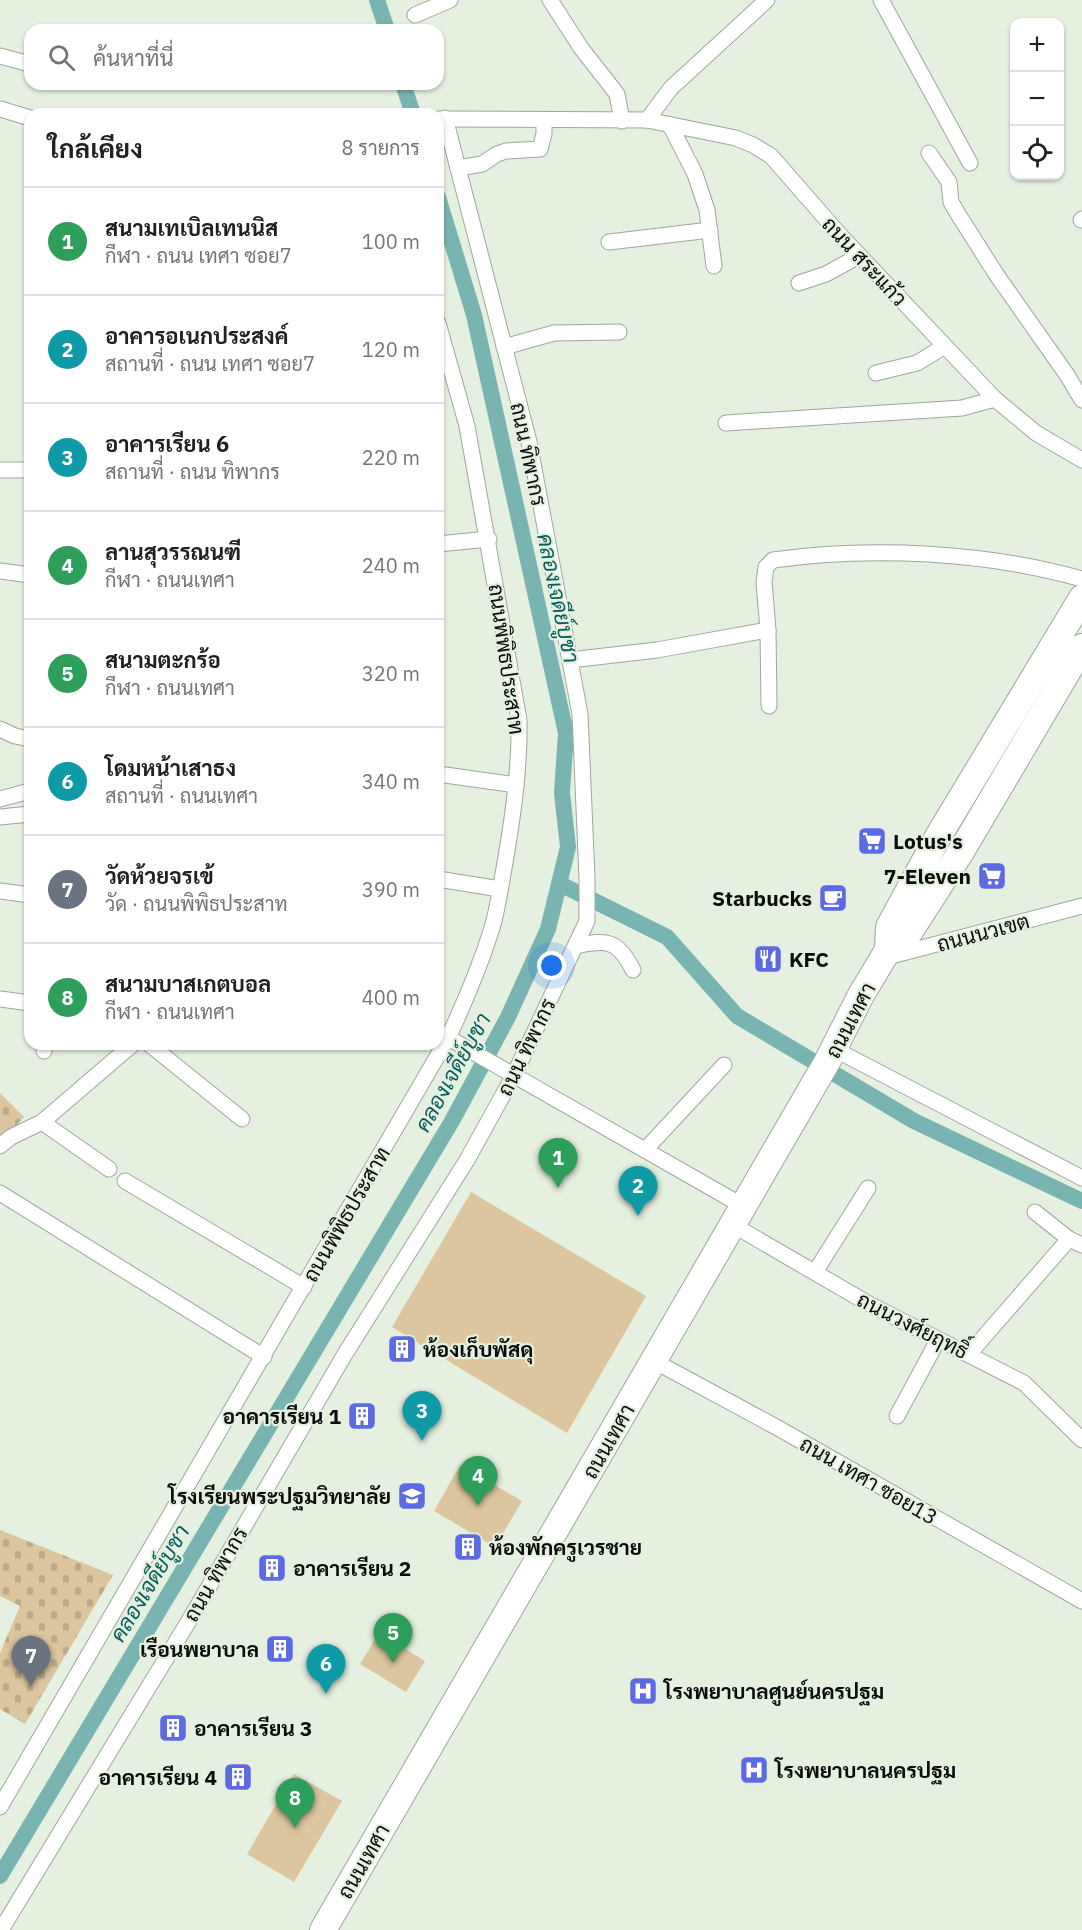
<!DOCTYPE html>
<html lang="th">
<meta charset="utf-8">
<style>
body{margin:0;font-family:"IBM Plex Sans",Sarabun,sans-serif;background:#f6f6f6;color:#202124}
.controls{position:absolute;right:18px;top:18px;display:grid;overflow:hidden;border-radius:12px;box-shadow:0 2px 4px #0004}
.controls button{width:54px;height:54px;display:grid;place-items:center;padding:0;border:0;border-bottom:2px solid #e0e0e0;background:#fff;color:#202124;font:30px sans-serif}
.you{position:absolute;left:552px;top:966px;width:21px;height:21px;margin:-15px;border:4px solid #fff;border-radius:50%;background:#1a73e8;box-shadow:0 0 0 9px #1a73e833}
.badge{display:grid;place-items:center;width:39px;height:39px;border-radius:50%;background:#111827;color:#fff;font-size:20px;font-weight:700}
.pin{position:absolute;translate:-50% -50px;filter:drop-shadow(0 2px 3px #0008)}
.pin::after{content:'';position:absolute;top:32px;width:21px;height:18px;background:inherit;clip-path:polygon(0 0,100% 0,50% 100%)}
.list{margin:0;padding:0;list-style:none}
h2{display:flex;justify-content:space-between;align-items:center;height:78px;margin:0;padding:0 24px;font-size:26px}
h2 small{font-size:20px;font-weight:400;color:#757577}
.list li{display:grid;grid-template-columns:39px 1fr auto;gap:18px;align-items:center;box-sizing:border-box;height:108px;padding:0 24px;border-top:2px solid #e0e0e0}
.list b{display:block;font-size:22px;white-space:nowrap}
.list p{margin:0;font-size:20px;white-space:nowrap;color:#757577}
.list em{font-size:20px;font-style:normal;color:#757577}
.icon{flex:none;width:33px;height:33px;fill:none;stroke:currentColor;stroke-width:2;stroke-linecap:round;stroke-linejoin:round}
.map{position:relative;flex:none;width:1082px;height:1930px;overflow:hidden}
.search{position:absolute;background:#fff;box-shadow:0 2px 4px #0004;left:24px;top:24px;width:420px;height:66px;display:flex;align-items:center;gap:15px;box-sizing:border-box;padding:0 21px;border-radius:18px;color:#757577;font-size:22px}
.panel{position:absolute;background:#fff;box-shadow:0 2px 4px #0004;left:24px;top:108px;width:420px;height:942px;border-radius:18px}
.map>svg:first-child{display:block}
</style>
<div class="map">
<svg width="1082" height="1930" viewBox="0 0 1082 1930">
<defs>
<pattern id="cemetery-stones" width="16" height="16" patternUnits="userSpaceOnUse" patternTransform="scale(1.5)"><rect width="16" height="16" fill="#dbc69f"/><path d="M2 7V4a2 2 0 0 1 4 0v3zM10 15v-3a2 2 0 0 1 4 0v3z" fill="#bba988"/></pattern>
</defs>
<rect width="100%" height="100%" fill="#e5f0e1"/>
<!-- cemetery -->
<g fill="url(#cemetery-stones)">
<polygon points="0,1093 24,1117 0,1143"/>
<polygon points="0,1530 113,1575 25,1724 0,1709 0,1653 20,1606 0,1596"/>
</g>
<!-- pitch -->
<g fill="#dbc69f">
<polygon points="471,1192 646,1296 567,1433 392,1327"/>
<polygon points="460,1465 522,1501 495,1547 434,1511"/>
<polygon points="379,1633 425,1661 406,1692 360,1664"/>
<polygon points="294,1774 342,1801 294,1882 247,1854"/>
</g>
<g fill="none" stroke-linecap="round" stroke-linejoin="round">
<!-- canal -->
<g stroke="#78b4b1" stroke-width="16">
<polyline points="377,0 387,30"/>
<polyline points="403,84 413,114"/>
<polyline points="560,884 667,937 737,1016 914,1121 1082,1201"/>
<polyline points="0,1876 452,1121 508,1017 548,929 568,847 562,793 566,733 474,315 438,197"/>
</g>
<!-- street casing -->
<g stroke="#9ea89a" stroke-width="17">
<g id="street">
<polyline points="550,0 581,48 617,94 622,121"/>
<polyline points="881,0 970,163"/>
<polyline points="415,15 450,0"/>
<polyline points="0,56 30,64"/>
<polyline points="0,109 30,118"/>
<polyline points="438,119 647,120 736,138 753,145 771,156 840,235 995,399 1036,433 1082,460"/>
<polyline points="647,120 671,88 767,0"/>
<polyline points="670,125 695,174 707,210 714,266"/>
<polyline points="929,153 949,182 951,202 958,214 996,274 1067,375 1082,400"/>
<polyline points="458,168 482,164 497,154 506,151 540,149 544,134 544,120"/>
<polyline points="1081,220 1082,219"/>
<polyline points="609,242 710,230"/>
<polyline points="799,283 826,274 859,256"/>
<polyline points="504,347 554,333 619,332"/>
<polyline points="876,373 917,363 945,346"/>
<polyline points="726,423 962,408 995,399"/>
<polyline points="0,470 30,470"/>
<polyline points="438,544 489,539"/>
<polyline points="0,571 30,575"/>
<polyline points="570,660 657,650 768,630"/>
<path d="M769,706l-1,-76 -4,-48 2,-15 7,-7c99,-14 213,-8 309,19"/>
<polyline points="0,729 15,736 30,739"/>
<polyline points="438,774 516,785"/>
<polyline points="0,799 30,791"/>
<polyline points="0,817 30,814"/>
<polyline points="438,879 500,889"/>
<polyline points="0,891 30,895"/>
<path d="M576,946c31,-7 42,-6 57,24"/>
<polyline points="891,956 1082,906"/>
<polyline points="0,999 30,1003"/>
<polyline points="438,1032 743,1206"/>
<polyline points="149,1044 242,1119"/>
<polyline points="834,1049 1082,1178"/>
<polyline points="44,1051 45,1044"/>
<polyline points="42,1122 109,1169"/>
<polyline points="0,1146 11,1137 42,1122 133,1044"/>
<polyline points="645,1150 724,1065"/>
<polyline points="125,1181 304,1287"/>
<polyline points="0,1193 264,1357"/>
<polyline points="1035,1212 1069,1239 1082,1245"/>
<polyline points="733,1225 869,1304 1024,1383 1082,1440"/>
<polyline points="815,1272 868,1188"/>
<polyline points="969,1354 1069,1239"/>
<polyline points="654,1361 778,1428 1082,1601"/>
<polyline points="897,1416 938,1340"/>
<path d="M0,1807l448,-769c17,-36 32,-72 44,-110 5,-17 8,-36 11,-54 9,-51 17,-103 16,-154l-52,-294 -29,-103"/>
<polyline points="1,1930 190,1619 345,1354 467,1160 514,1075 587,921 587,878 580,714 529,442 445,118"/>
</g>
</g>
<!-- primary casing -->
<g stroke="#9ea89a" stroke-width="28">
<g id="primary">
<polyline points="888,950 905,939 962,850 1082,647"/>
<polyline points="323,1930 827,1062 861,995 888,950 889,927 939,835 1082,598"/>
</g>
</g>
<!-- street -->
<use href="#street" stroke="#fff" stroke-width="15"/>
<!-- primary -->
<use href="#primary" stroke="#fff" stroke-width="26"/>
</g>
<!-- icons -->
<defs>
<g id="supermarket-square" transform="scale(1.5)"><rect x="-9" y="-9" width="18" height="18" rx="4" fill="#5c6be3" stroke="#e5f0e1"/><path d="M-6-5.5h2.5l.6 2H6L4.5 2H-2.5L-4.4-4H-6ZM-1.5 3.2a1.3 1.3 0 1 0 .1 0ZM3 3.2a1.3 1.3 0 1 0 .1 0Z" fill="#fff"/></g>
<g id="cafe-square" transform="scale(1.5)"><rect x="-9" y="-9" width="18" height="18" rx="4" fill="#5c6be3" stroke="#e5f0e1"/><path d="M-5.5-4.5H6V0H3Q3 3.5 0 3.5H-2.5Q-5.5 3.5-5.5 0ZM3-3.2v2h1.7v-2ZM-6 4.5H4V6H-6Z" fill="#fff"/></g>
<g id="restaurant-square" transform="scale(1.5)"><rect x="-9" y="-9" width="18" height="18" rx="4" fill="#5c6be3" stroke="#e5f0e1"/><path d="M-5-6h1v4h1v-4h1v4h1v-4h1v5L-1.5 .5V6h-2V.5L-5-1ZM5-6V6H3V1.5H1.5Q1.5-4 5-6Z" fill="#fff"/></g>
<g id="building-square" transform="scale(1.5)"><rect x="-9" y="-9" width="18" height="18" rx="4" fill="#5c6be3" stroke="#e5f0e1"/><path d="M-4-6H4V6H1V3H-1V6H-4ZM-2.5-4.3h1.7v1.8h-1.7ZM.8-4.3h1.7v1.8H.8ZM-2.5-1h1.7V.8h-1.7ZM.8-1h1.7V.8H.8Z" fill="#fff"/></g>
<g id="school-square" transform="scale(1.5)"><rect x="-9" y="-9" width="18" height="18" rx="4" fill="#5c6be3" stroke="#e5f0e1"/><path d="M0-5L7-2L0 1L-7-2ZM-4 1L0 2.5L4 1V4Q0 6-4 4Z" fill="#fff"/></g>
<g id="hospital-square" transform="scale(1.5)"><rect x="-9" y="-9" width="18" height="18" rx="4" fill="#5c6be3" stroke="#e5f0e1"/><path d="M-5-5h3v3.5h4V-5h3V5h-3V1.5h-4V5h-3Z" fill="#fff"/></g>
</defs>
<g fill-rule="evenodd">
<use href="#supermarket-square" x="872" y="841"/>
<use href="#supermarket-square" x="992" y="876"/>
<use href="#cafe-square" x="833" y="898"/>
<use href="#restaurant-square" x="768" y="959"/>
<use href="#building-square" x="402" y="1349"/>
<use href="#building-square" x="362" y="1416"/>
<use href="#school-square" x="412" y="1496"/>
<use href="#building-square" x="468" y="1547"/>
<use href="#building-square" x="272" y="1568"/>
<use href="#building-square" x="280" y="1649"/>
<use href="#hospital-square" x="643" y="1691"/>
<use href="#building-square" x="173" y="1728"/>
<use href="#hospital-square" x="754" y="1770"/>
<use href="#building-square" x="238" y="1777"/>
</g>
<g text-anchor="middle" dominant-baseline="central" stroke-width="4.5" stroke-linejoin="round" paint-order="stroke">
<!-- street labels -->
<g font-size="21" fill="#0a0d09" stroke="#e5f0e1">
<text transform="translate(865 261) rotate(47)">ถนน สระแก้ว</text>
<text transform="translate(529 454) rotate(78)">ถนน ทิพากร</text>
<text transform="translate(507 659) rotate(82)">ถนนพิพิธประสาท</text>
<text transform="translate(983 932) rotate(-15)">ถนนนวเขต</text>
<text transform="translate(850 1020) rotate(-62)">ถนนเทศา</text>
<text transform="translate(526 1047) rotate(-64)">ถนน ทิพากร</text>
<text transform="translate(346 1214) rotate(-60)">ถนนพิพิธประสาท</text>
<text transform="translate(913 1325) rotate(27)">ถนนวงศ์ยฤทธิ์</text>
<text transform="translate(608 1441) rotate(-60)">ถนนเทศา</text>
<text transform="translate(869 1480) rotate(30)">ถนน เทศา ซอย13</text>
<text transform="translate(215 1574) rotate(-60)">ถนน ทิพากร</text>
<text transform="translate(363 1861) rotate(-60)">ถนนเทศา</text>
</g>
<!-- poi labels -->
<g font-size="21" font-weight="bold" fill="#0a0d09" stroke="#e5f0e1" text-anchor="start">
<text x="893" y="841">Lotus's</text>
<text x="971" y="876" text-anchor="end">7-Eleven</text>
<text x="812" y="898" text-anchor="end">Starbucks</text>
<text x="789" y="959">KFC</text>
<text x="423" y="1349">ห้องเก็บพัสดุ</text>
<text x="341" y="1416" text-anchor="end">อาคารเรียน 1</text>
<text x="391" y="1496" text-anchor="end">โรงเรียนพระปฐมวิทยาลัย</text>
<text x="489" y="1547">ห้องพักครูเวรชาย</text>
<text x="293" y="1568">อาคารเรียน 2</text>
<text x="259" y="1649" text-anchor="end">เรือนพยาบาล</text>
<text x="664" y="1691">โรงพยาบาลศูนย์นครปฐม</text>
<text x="194" y="1728">อาคารเรียน 3</text>
<text x="775" y="1770">โรงพยาบาลนครปฐม</text>
<text x="217" y="1777" text-anchor="end">อาคารเรียน 4</text>
</g>
<!-- water labels -->
<g font-size="22" font-style="italic" fill="#075f5d" stroke="#e5f0e1">
<text transform="translate(559 598) rotate(78)">คลองเจดีย์บูชา</text>
<text transform="translate(452 1072) rotate(-61)">คลองเจดีย์บูชา</text>
<text transform="translate(149 1583) rotate(-59)">คลองเจดีย์บูชา</text>
</g>
</g>
</svg>
<div class="controls">
<button>+</button>
<button>−</button>
<button><svg class="icon" aria-label="locate" viewBox="0 0 24 24"><circle cx="12" cy="12" r="6"/><path d="M12 2v4M12 18v4M2 12h4M18 12h4"/></svg></button>
</div>
<div class="you"></div>
<div class="pin badge" style="left:558px;top:1188px;background:#2e9e5b">1</div>
<div class="pin badge" style="left:638px;top:1216px;background:#0f9aa8">2</div>
<div class="pin badge" style="left:422px;top:1441px;background:#0f9aa8">3</div>
<div class="pin badge" style="left:478px;top:1506px;background:#2e9e5b">4</div>
<div class="pin badge" style="left:393px;top:1663px;background:#2e9e5b">5</div>
<div class="pin badge" style="left:326px;top:1694px;background:#0f9aa8">6</div>
<div class="pin badge" style="left:31px;top:1686px;background:#6b7280">7</div>
<div class="pin badge" style="left:295px;top:1828px;background:#2e9e5b">8</div>
<div class="search"><svg class="icon" aria-label="search" viewBox="0 0 24 24"><circle cx="10" cy="10" r="6"/><path d="M15 15l6 6"/></svg>ค้นหาที่นี่</div>
<section class="panel">
<h2>ใกล้เคียง<small>8 รายการ</small></h2>
<ul class="list">
<li><span class="badge" style="background:#2e9e5b">1</span><div><b>สนามเทเบิลเทนนิส</b><p>กีฬา · ถนน เทศา ซอย7</p></div><em>100 m</em></li>
<li><span class="badge" style="background:#0f9aa8">2</span><div><b>อาคารอเนกประสงค์</b><p>สถานที่ · ถนน เทศา ซอย7</p></div><em>120 m</em></li>
<li><span class="badge" style="background:#0f9aa8">3</span><div><b>อาคารเรียน 6</b><p>สถานที่ · ถนน ทิพากร</p></div><em>220 m</em></li>
<li><span class="badge" style="background:#2e9e5b">4</span><div><b>ลานสุวรรณนฑี</b><p>กีฬา · ถนนเทศา</p></div><em>240 m</em></li>
<li><span class="badge" style="background:#2e9e5b">5</span><div><b>สนามตะกร้อ</b><p>กีฬา · ถนนเทศา</p></div><em>320 m</em></li>
<li><span class="badge" style="background:#0f9aa8">6</span><div><b>โดมหน้าเสาธง</b><p>สถานที่ · ถนนเทศา</p></div><em>340 m</em></li>
<li><span class="badge" style="background:#6b7280">7</span><div><b>วัดห้วยจรเข้</b><p>วัด · ถนนพิพิธประสาท</p></div><em>390 m</em></li>
<li><span class="badge" style="background:#2e9e5b">8</span><div><b>สนามบาสเกตบอล</b><p>กีฬา · ถนนเทศา</p></div><em>400 m</em></li>
</ul>
</section>
</div>
